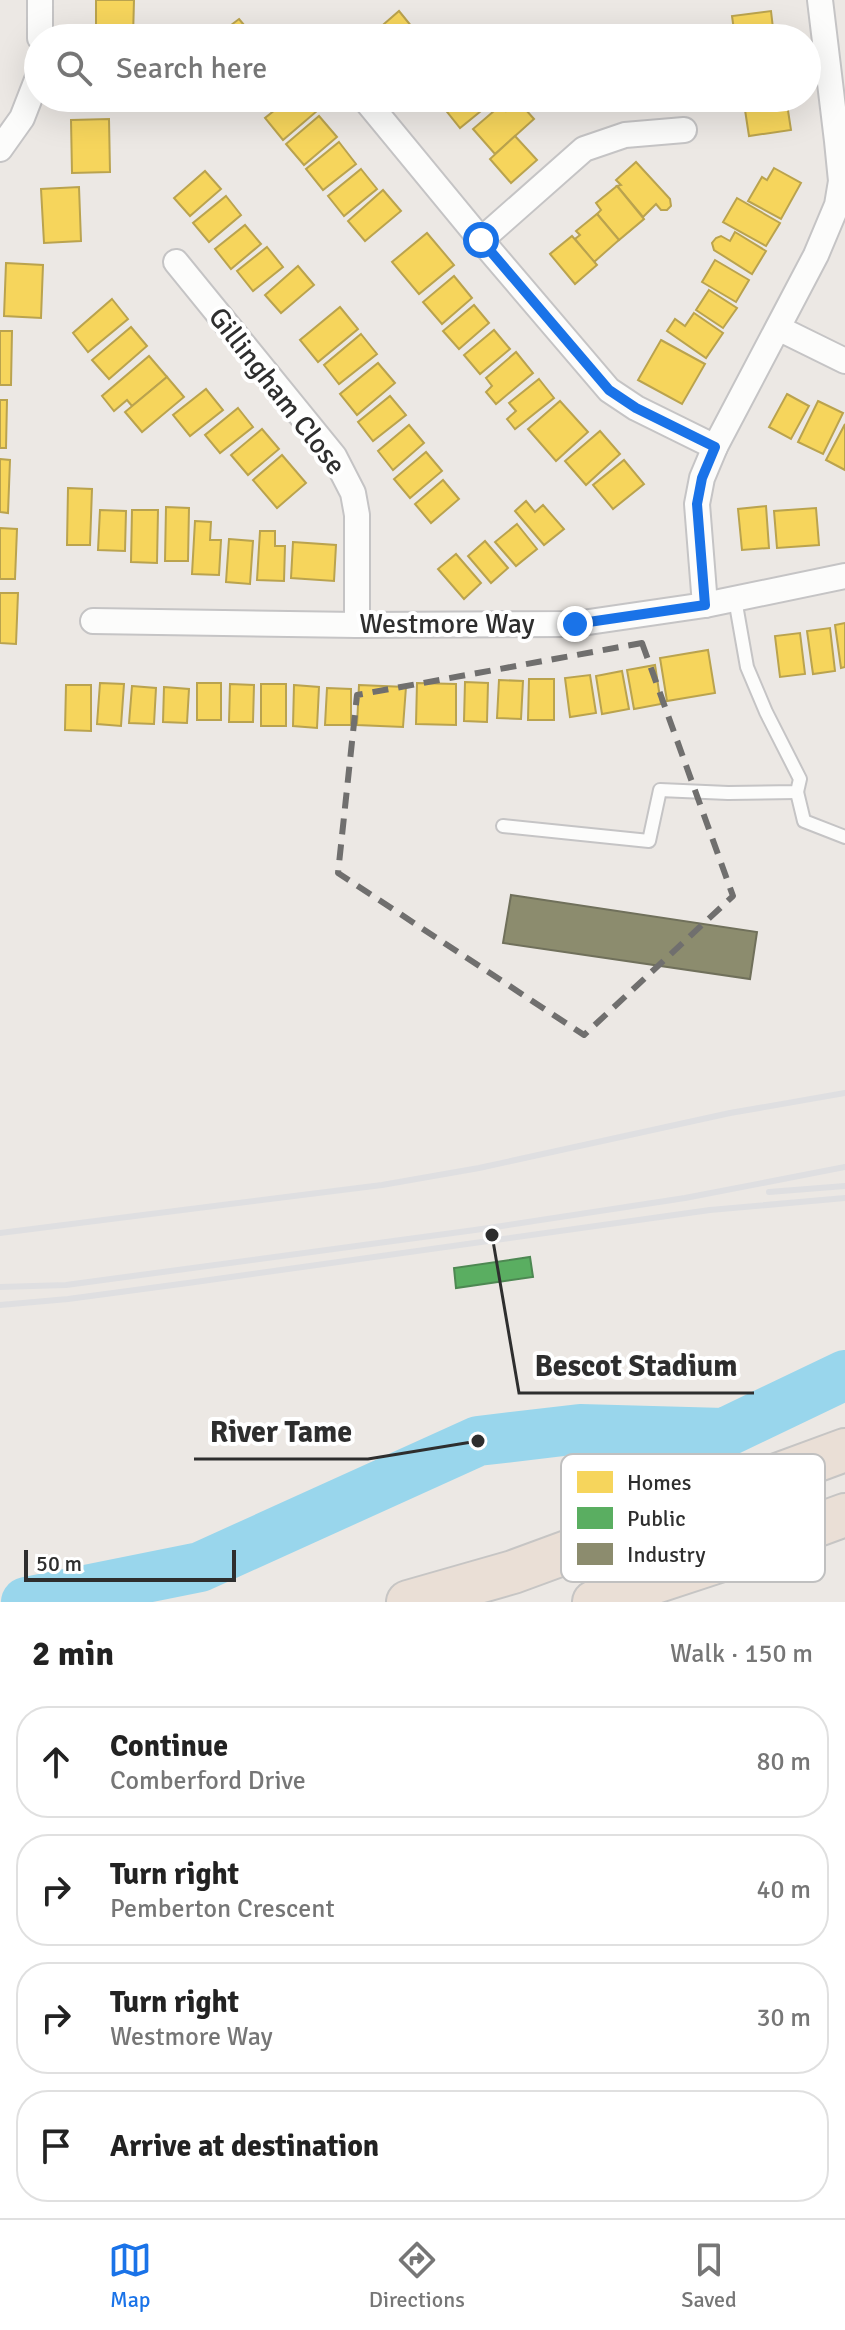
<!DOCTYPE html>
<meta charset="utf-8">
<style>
body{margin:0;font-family:Signika,sans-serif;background:#f2f2f2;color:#222}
.scale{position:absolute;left:24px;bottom:20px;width:212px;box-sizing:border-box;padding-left:8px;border:4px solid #2e2e2e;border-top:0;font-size:22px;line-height:28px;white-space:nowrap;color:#2e2e2e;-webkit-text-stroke:6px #fff;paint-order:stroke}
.stop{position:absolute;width:24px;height:24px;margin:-18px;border:6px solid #1a73e8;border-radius:50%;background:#fff}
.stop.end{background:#1a73e8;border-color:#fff;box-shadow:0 2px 8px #0008}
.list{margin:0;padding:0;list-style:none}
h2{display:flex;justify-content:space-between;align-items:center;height:104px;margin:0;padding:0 32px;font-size:34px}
h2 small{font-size:26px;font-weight:400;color:#767676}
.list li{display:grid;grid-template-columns:52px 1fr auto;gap:24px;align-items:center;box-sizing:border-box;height:112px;margin:0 16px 16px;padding:0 16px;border:2px solid #e0e0e0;border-radius:32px}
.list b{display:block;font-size:30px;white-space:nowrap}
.list p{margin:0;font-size:26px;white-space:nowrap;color:#767676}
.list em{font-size:26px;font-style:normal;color:#767676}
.icon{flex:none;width:44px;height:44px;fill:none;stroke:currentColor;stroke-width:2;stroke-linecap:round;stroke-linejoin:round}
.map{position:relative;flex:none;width:845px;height:1602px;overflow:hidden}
.search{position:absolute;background:#fff;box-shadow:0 8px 32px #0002;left:24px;right:24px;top:24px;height:88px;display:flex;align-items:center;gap:20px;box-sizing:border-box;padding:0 28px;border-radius:44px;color:#767676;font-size:30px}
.sheet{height:616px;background:#fff}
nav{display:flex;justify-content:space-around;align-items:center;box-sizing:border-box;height:112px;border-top:2px solid #e0e0e0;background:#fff;font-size:22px;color:#767676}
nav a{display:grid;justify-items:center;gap:4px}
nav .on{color:#1a73e8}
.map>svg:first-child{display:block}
</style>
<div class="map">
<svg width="845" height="1602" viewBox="0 0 845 1602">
<rect width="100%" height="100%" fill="#ece8e4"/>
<!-- homes -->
<g fill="#f6d55c" stroke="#baa34e" stroke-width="2">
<polygon points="96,0 134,0 133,37 96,37"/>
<polygon points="399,11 421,38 384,38 377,30"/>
<polygon points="771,11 774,37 735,38 732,16"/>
<polygon points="239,19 254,37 214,38"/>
<polygon points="90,98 126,98 127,102 90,104"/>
<polygon points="260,98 279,98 268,107"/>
<polygon points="290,98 306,98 317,111 283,140 265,118"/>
<polygon points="436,98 497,98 460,128"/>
<polygon points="743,98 784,98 784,99 744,105"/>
<polygon points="518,101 534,119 495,154 473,129 501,105 506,111"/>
<polygon points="787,104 791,130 749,136 745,110"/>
<polygon points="319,116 337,137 304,165 286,144"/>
<polygon points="109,119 110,172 72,173 71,120"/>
<polygon points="515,136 537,160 511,183 490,159"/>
<polygon points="339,142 356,164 323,190 306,169"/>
<polygon points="636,162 670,199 671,206 667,210 661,210 656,204 643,217 617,186 621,185 616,180"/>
<polygon points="774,168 801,183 781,219 748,201 762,177 767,180"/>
<polygon points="361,169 377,189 344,216 328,196"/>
<polygon points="205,171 221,189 190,216 174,198"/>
<polygon points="617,186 644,219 619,240 597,214 601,210 596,203"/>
<polygon points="79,187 81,241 44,243 41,189"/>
<polygon points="383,190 401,211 365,241 348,221"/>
<polygon points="226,196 241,215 209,242 193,223"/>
<polygon points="737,198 780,223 766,246 723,222"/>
<polygon points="597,214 619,240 594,262 575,239 580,235 576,231"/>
<polygon points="245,225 261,244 231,269 215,249"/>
<polygon points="735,232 766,251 752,274 714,250 712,243 716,238 721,236 730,241"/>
<polygon points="427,233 454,265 419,294 392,262"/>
<polygon points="572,236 597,265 575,284 550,254"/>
<polygon points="267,247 283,267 253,291 237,271"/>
<polygon points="715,260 749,280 736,302 702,282"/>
<polygon points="6,263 43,265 41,318 4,316"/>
<polygon points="298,266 314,285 281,313 265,295"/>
<polygon points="454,276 472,298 442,324 423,302"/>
<polygon points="709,290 737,308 723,328 696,310"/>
<polygon points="112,299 128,319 88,352 73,333"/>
<polygon points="474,305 489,323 459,349 443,331"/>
<polygon points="340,307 358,329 318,362 300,340"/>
<polygon points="694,313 723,333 706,358 667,331 675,319 685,326"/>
<polygon points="131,327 147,346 109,379 92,360"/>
<polygon points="494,330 510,349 480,374 464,355"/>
<polygon points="0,331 12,331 11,385 0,385"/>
<polygon points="361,334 377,354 339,384 324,365"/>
<polygon points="661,340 705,364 682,404 638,380"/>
<polygon points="516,352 533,373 496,404 486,392 492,386 486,378"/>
<polygon points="149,356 167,377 132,406 127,400 114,411 102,396"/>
<polygon points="378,363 395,383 357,415 340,394"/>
<polygon points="167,377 184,397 142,432 125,412"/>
<polygon points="539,379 554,398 515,429 507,419 516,411 509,403"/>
<polygon points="206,389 223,410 190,436 173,415"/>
<polygon points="787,394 809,406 791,439 769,427"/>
<polygon points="390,396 406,415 373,441 358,422"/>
<polygon points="0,400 7,400 6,448 0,448"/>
<polygon points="560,401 588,432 556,461 528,429"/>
<polygon points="818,401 843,413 823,454 798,442"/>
<polygon points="238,408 253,427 220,453 205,435"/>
<polygon points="845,424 845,470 826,460"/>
<polygon points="409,425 424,443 393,470 378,451"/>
<polygon points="262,429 279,449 248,475 231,455"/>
<polygon points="600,431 620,454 586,485 565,461"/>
<polygon points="426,452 442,471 410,498 394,479"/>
<polygon points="282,455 306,483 277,508 253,480"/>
<polygon points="0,459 10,460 8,513 0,512"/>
<polygon points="624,460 644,484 613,509 593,485"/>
<polygon points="443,480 459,499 431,523 415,504"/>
<polygon points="68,488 92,489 90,545 67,545"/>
<polygon points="526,501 535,512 543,505 564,529 544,545 515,511"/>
<polygon points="766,506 769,548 742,550 738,509"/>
<polygon points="166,507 189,508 188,561 165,561"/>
<polygon points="816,508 819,545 777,548 774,511"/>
<polygon points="100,510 126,511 125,551 98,550"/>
<polygon points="132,510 158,510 157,563 131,562"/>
<polygon points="195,521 211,522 210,540 221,540 219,575 192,574"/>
<polygon points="517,524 537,549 516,566 495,542"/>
<polygon points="0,528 17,529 15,579 0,579"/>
<polygon points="260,531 275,531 275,546 285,546 284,581 257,580"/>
<polygon points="229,539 253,541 250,584 226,582"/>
<polygon points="485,541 508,568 491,583 468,556"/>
<polygon points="293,542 336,545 334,581 291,578"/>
<polygon points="456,554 481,583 464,599 438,569"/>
<polygon points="0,593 18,593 16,644 0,643"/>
<polygon points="845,623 845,667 841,668 835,625"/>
<polygon points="830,628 835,671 813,674 807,631"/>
<polygon points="800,633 805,674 780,677 775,636"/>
<polygon points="708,650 715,693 667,701 660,658"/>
<polygon points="655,665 661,704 634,709 627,670"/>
<polygon points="622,671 629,709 602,714 596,676"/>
<polygon points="590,675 596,713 570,717 565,678"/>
<polygon points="529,679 554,679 554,720 528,720"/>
<polygon points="499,680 523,681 521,719 497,718"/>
<polygon points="465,682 488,683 487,722 464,721"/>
<polygon points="100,683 124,684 121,726 97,724"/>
<rect x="197" y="683" width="24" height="37"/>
<polygon points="417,683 456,684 456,725 416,724"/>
<polygon points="230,684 254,685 253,722 229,722"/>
<rect x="261" y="684" width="25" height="42"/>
<polygon points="66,685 91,685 91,731 65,730"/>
<polygon points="294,685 319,687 317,728 293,726"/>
<polygon points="359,685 406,687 403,727 357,725"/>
<polygon points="132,686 156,688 154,724 129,723"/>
<polygon points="164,687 189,689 187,723 163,722"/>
<polygon points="327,688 351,689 351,725 325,725"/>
</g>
<!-- public -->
<polygon fill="#5aae61" stroke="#4d8852" stroke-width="2" points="530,1257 533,1277 456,1288 454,1268"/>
<!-- industry -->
<polygon fill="#8c8c6e" stroke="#70705b" stroke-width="2" points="511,895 757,932 750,979 503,943"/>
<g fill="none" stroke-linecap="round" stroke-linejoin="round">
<!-- river -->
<polyline stroke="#99d6ec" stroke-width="50" points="26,1602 200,1567 478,1441 580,1429 724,1433 845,1375"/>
<!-- lane casing -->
<g stroke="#c5c4c5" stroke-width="16">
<g id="lane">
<polyline points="797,792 804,821 845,837"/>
<polyline points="503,826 649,841 660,790 728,793 797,792 800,779 766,712 747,667 735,599"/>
</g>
</g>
<!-- street casing -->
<g stroke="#c5c4c5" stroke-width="28">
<g id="street">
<polyline points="40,0 40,38"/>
<polyline points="364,98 481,240 609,390 636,408 715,447"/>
<polyline points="0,149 22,118 38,77"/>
<polyline points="481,240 584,149 625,135 684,130"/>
<polyline points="176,262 334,456 353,493 357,515 357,625"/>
<polyline points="778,328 845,361"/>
<polyline points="705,605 697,504 702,478 715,447 816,255 837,205 841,181 837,141 820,0"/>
<polyline points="93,621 357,625 575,624 705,605 845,576"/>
</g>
</g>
<!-- highway casing -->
<g stroke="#c6c5c4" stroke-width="46">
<g id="highway">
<polyline points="408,1602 513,1572 845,1450"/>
<polyline points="594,1602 722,1560 845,1515"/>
</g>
</g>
<!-- lane -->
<use href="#lane" stroke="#fcfcfb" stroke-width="12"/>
<!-- street -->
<use href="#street" stroke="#fcfcfb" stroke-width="24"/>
<!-- highway -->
<use href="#highway" stroke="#eadfd6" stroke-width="42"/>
<!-- rail -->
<g stroke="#dfdfe1" stroke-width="6">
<polyline points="769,1192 845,1186"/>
<polyline points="0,1233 382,1185 479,1168 730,1113 845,1093"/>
<polyline points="0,1287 66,1285 475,1230 685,1198 845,1167"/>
<polyline points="0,1305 68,1299 188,1283 710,1210 845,1198"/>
</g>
</g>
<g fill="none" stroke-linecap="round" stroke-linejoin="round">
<!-- route -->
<polyline stroke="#1a73e8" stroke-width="10" points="481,240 609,390 636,408 715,447 702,478 697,504 705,605 575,624"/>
</g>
<!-- marked area -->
<path fill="none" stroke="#706f6e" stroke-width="6" stroke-dasharray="16 10" stroke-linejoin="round" d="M642,643l91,253 -149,139 -246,-162 19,-178z"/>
<g text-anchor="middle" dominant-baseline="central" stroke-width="8" stroke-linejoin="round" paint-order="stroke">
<!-- street labels -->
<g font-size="28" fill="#2e2e2e" stroke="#fff">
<text transform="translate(277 391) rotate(52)">Gillingham Close</text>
<text x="447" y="624">Westmore Way</text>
</g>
</g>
<!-- legend -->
<rect x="561" y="1454" width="264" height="128" rx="12" fill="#fff" stroke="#c0c0c0" stroke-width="2"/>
<rect x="577" y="1471" width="36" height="22" fill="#f6d55c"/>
<rect x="577" y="1507" width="36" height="22" fill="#5aae61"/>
<rect x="577" y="1543" width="36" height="22" fill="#8c8c6e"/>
<g font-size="22" fill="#2e2e2e">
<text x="627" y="1490">Homes</text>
<text x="627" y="1526">Public</text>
<text x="627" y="1562">Industry</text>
</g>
<!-- callouts -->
<path fill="none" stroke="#2e2e2e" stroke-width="3" d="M492 1235L519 1393H754M478 1441L368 1459H194"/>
<g fill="#2e2e2e" stroke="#fff" stroke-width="3">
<circle cx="492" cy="1235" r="8"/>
<circle cx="478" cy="1441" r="8"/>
</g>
<g font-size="30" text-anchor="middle" font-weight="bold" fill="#2e2e2e" stroke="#fff" stroke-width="8" stroke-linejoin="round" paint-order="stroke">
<text x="636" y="1376">Bescot Stadium</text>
<text x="281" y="1442">River Tame</text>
</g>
</svg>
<div class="scale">50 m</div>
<div class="stop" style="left:481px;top:240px"></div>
<div class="stop end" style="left:575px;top:624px"></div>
<div class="search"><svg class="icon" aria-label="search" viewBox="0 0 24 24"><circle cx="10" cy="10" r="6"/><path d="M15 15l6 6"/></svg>Search here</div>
</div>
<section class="sheet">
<h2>2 min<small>Walk · 150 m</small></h2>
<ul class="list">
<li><svg class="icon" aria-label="ahead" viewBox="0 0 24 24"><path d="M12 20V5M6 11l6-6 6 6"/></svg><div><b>Continue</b><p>Comberford Drive</p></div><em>80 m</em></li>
<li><svg class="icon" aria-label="right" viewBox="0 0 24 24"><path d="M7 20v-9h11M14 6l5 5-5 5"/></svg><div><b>Turn right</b><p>Pemberton Crescent</p></div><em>40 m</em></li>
<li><svg class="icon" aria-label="right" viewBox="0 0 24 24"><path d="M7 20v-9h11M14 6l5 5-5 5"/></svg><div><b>Turn right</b><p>Westmore Way</p></div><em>30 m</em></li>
<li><svg class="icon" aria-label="arrive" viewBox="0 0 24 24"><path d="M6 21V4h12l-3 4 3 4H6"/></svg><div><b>Arrive at destination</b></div></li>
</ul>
</section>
<nav>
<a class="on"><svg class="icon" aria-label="map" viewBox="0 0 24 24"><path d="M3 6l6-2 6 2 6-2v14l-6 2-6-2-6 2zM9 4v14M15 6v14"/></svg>Map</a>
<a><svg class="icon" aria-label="directions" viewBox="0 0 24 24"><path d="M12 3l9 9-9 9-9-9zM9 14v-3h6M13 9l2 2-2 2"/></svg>Directions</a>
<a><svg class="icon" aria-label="saved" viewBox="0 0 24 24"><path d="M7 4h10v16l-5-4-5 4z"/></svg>Saved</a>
</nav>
